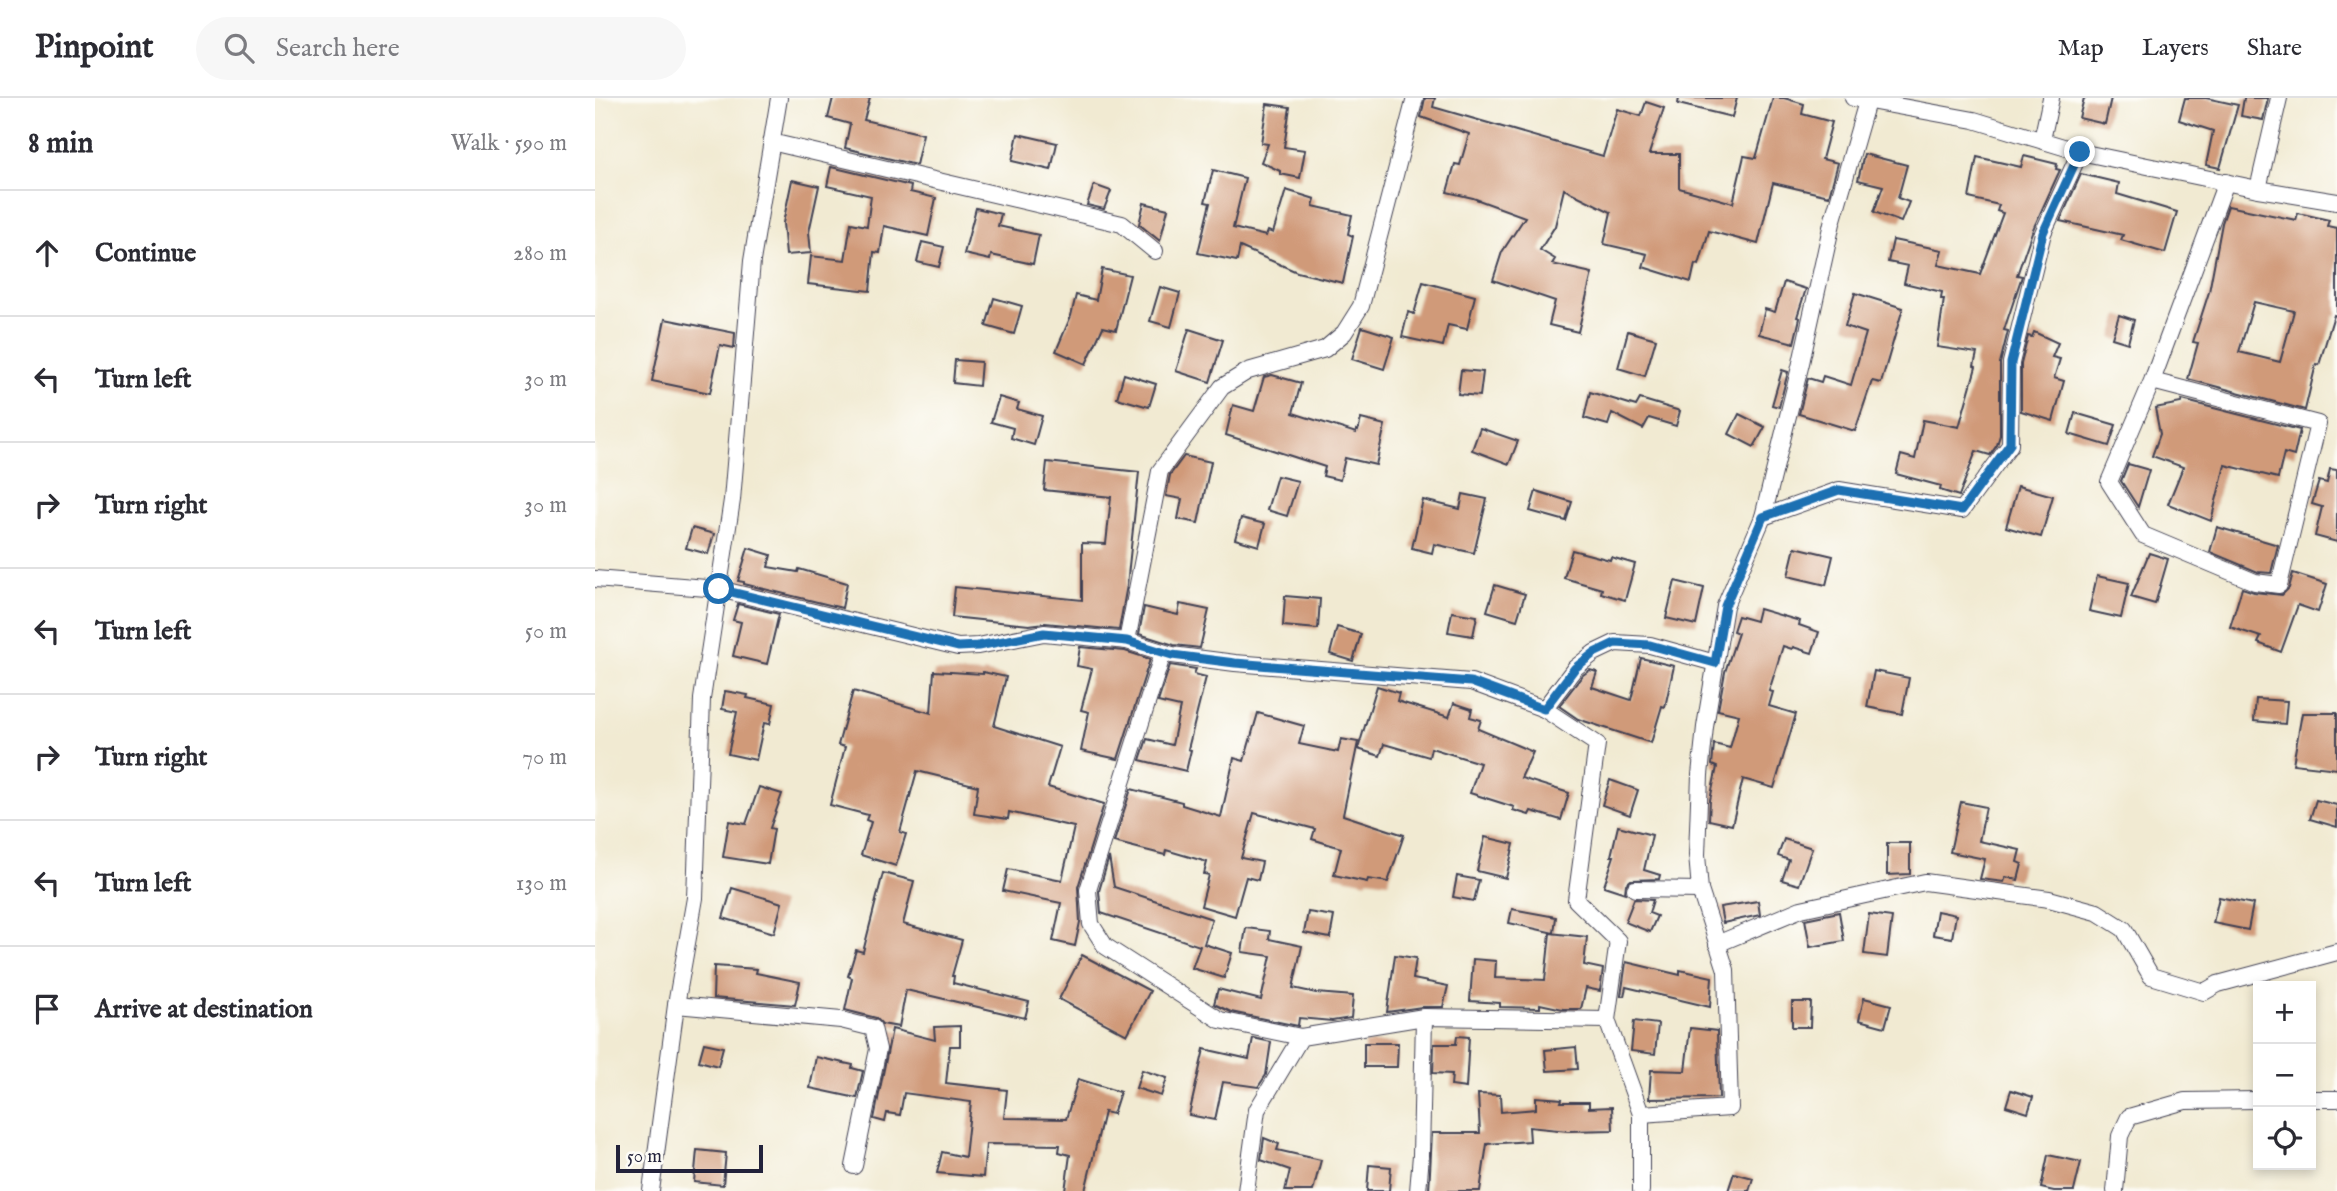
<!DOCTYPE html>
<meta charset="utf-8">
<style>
body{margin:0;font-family:"IM FELL English",serif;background:#f7f7f7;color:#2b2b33}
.controls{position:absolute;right:21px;bottom:21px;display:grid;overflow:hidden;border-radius:0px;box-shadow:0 4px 10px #0003}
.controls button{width:63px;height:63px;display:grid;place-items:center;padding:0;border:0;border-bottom:2px solid #e1e1e2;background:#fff;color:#2b2b33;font:35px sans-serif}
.scale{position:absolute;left:21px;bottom:18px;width:147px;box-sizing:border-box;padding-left:7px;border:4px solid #22223b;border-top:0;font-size:19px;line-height:24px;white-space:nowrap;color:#22223b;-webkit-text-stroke:5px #fdfcf7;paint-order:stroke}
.stop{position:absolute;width:21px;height:21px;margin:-16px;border:5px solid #1f6fb2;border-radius:50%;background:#fff}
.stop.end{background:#1f6fb2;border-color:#fff;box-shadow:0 2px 7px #0008}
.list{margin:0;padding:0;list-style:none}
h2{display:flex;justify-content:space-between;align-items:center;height:91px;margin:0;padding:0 28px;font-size:30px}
h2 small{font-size:23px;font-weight:400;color:#7c7c81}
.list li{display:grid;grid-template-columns:46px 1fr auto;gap:21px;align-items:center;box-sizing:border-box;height:126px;padding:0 28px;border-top:2px solid #e1e1e2}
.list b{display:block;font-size:26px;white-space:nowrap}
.list em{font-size:23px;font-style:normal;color:#7c7c81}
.icon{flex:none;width:38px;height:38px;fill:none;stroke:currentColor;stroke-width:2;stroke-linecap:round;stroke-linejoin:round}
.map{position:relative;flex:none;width:1742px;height:1093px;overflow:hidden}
header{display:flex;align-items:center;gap:42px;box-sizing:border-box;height:98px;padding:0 35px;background:#fff;border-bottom:2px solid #e1e1e2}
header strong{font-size:33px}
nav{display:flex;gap:38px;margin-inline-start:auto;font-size:24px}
.search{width:490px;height:63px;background:#f7f7f7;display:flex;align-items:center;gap:18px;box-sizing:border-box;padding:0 24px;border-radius:38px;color:#7c7c81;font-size:26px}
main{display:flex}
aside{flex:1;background:#fff}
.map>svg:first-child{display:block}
</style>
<header>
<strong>Pinpoint</strong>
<div class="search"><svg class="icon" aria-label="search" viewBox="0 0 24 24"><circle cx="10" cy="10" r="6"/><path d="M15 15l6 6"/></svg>Search here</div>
<nav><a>Map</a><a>Layers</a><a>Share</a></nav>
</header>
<main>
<aside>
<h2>8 min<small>Walk · 590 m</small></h2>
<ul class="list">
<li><svg class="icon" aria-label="ahead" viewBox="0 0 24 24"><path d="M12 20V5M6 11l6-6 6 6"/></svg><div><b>Continue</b></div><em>280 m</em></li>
<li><svg class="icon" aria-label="left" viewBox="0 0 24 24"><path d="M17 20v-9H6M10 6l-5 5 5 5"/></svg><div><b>Turn left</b></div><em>30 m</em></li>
<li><svg class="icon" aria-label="right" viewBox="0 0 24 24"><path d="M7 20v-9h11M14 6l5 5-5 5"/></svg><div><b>Turn right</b></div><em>30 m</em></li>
<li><svg class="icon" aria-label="left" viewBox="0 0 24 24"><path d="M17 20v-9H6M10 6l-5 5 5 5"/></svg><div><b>Turn left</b></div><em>50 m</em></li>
<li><svg class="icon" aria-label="right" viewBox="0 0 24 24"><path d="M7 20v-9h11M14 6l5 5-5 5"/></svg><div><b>Turn right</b></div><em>70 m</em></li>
<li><svg class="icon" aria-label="left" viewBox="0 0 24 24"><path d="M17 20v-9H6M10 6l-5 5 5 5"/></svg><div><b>Turn left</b></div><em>130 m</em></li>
<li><svg class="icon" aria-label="arrive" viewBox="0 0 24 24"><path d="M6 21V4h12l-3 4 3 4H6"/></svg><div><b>Arrive at destination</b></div></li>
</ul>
</aside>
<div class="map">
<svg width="1742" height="1093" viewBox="0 0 1742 1093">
<rect width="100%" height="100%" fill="#fdfcf7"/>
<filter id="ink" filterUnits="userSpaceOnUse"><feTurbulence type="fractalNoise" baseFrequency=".0143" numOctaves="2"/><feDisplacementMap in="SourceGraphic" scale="14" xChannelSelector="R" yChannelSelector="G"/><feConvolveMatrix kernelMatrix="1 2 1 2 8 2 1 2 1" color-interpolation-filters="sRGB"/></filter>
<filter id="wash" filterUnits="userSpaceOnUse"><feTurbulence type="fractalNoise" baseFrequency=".00686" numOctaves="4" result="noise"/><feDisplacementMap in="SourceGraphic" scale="28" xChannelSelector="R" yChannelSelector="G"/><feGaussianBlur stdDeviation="1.57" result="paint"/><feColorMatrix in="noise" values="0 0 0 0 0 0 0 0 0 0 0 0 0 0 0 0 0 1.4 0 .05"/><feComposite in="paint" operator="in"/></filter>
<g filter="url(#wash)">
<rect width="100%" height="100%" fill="#f1ead2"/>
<g id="blocks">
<!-- building -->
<g fill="#d09a79" fill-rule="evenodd">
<polygon points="238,0 275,0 269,22 328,36 321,67 250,50 255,26 233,20"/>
<polygon points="830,0 840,0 838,9 1008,58 1022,11 1046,18 1051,4 1069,10 1054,56 1084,56 1084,90 1138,105 1149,58 1161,60 1178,0 1189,0 1209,6 1207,16 1237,24 1227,61 1243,65 1234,98 1178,85 1163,146 1114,133 1104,167 1100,166 1096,184 1048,169 1052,156 1009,146 1016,114 969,91 960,128 945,152 960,161 957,166 997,175 983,234 954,227 960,203 898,182 907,154 930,119 878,100 852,94 860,66 865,67 874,36 826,19"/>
<polygon points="1084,0 1142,0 1137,19 1083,6"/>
<polygon points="1489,0 1516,0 1510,26 1484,20"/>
<polygon points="1590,0 1611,0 1643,7 1625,70 1611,67 1618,33 1584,22"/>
<polygon points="1649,0 1673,0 1668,22 1646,18"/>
<polygon points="672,6 695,9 689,49 710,52 705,80 685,76 685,73 666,64 673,46 666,45"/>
<polygon points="423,36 462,45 456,72 417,63"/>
<polygon points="1269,56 1312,67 1303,100 1314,104 1306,124 1279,114 1288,88 1263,82"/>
<polygon points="1429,58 1462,66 1461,71 1465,72 1438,131 1422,177 1427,178 1409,232 1413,233 1405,265 1405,337 1402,347 1395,357 1381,353 1364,398 1345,392 1346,388 1301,376 1306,357 1320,361 1328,322 1364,329 1381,269 1379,268 1382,255 1342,249 1349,201 1346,201 1347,194 1309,185 1313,168 1293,164 1298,142 1347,152 1343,167 1385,176 1408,115 1402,113 1404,107 1374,100 1382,59 1426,69"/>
<polygon points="236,69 316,88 315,94 341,100 333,138 289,128 285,155 279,154 275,193 213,186 216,158 250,162 256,125 272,128 276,98 232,88"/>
<polygon points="618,72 650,80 638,130 671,138 673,133 678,135 691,92 720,101 718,108 757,117 753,136 758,138 748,185 702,174 645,149 642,163 603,155 615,105 610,104"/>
<polygon points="1486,76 1524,85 1522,96 1582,114 1570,155 1526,142 1528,137 1465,123"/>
<polygon points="197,82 224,88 214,134 216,155 191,157 188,125"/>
<polygon points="499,87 516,93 509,111 492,107"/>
<polygon points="549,105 573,111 565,143 544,126"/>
<path d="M1633,108l68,14 2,-7 31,7 -2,6 10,2v88l-3,-1 -15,50 -3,-1 -11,46 -117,-31 10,-36 -5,-1 16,-50 13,-69zM1659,204l40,9 -14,51 -41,-10z"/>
<polygon points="381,110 406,116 403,128 444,137 438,166 396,157 395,162 369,156"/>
<polygon points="327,144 349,149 344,169 322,164"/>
<polygon points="507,171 535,177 521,232 508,229 491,266 461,253 476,218 481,197 501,202"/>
<polygon points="828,184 880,198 872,231 853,227 848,248 807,239 813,214 819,216"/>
<polygon points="1189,184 1211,191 1202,219 1205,220 1199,245 1164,236 1170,211 1180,214"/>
<polygon points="565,189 585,195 576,229 555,223"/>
<polygon points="1260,195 1308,210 1286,285 1277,283 1260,333 1204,316 1213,280 1226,284 1228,278 1256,287 1271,235 1250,228"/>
<polygon points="399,200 427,208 419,236 391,228"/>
<polygon points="1524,217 1539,222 1533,245 1517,240"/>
<polygon points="70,221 140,235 139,250 125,247 115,295 57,283"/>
<polygon points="767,229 799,239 789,271 757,261"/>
<polygon points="594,231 628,242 615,284 581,273"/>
<polygon points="1033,233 1061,241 1050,278 1023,270"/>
<polygon points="1439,234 1463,245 1457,259 1465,261 1459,280 1469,283 1458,323 1426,313 1426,266 1433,238 1437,239"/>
<polygon points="360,262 386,264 384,288 358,285"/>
<polygon points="866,272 888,274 885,298 863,296"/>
<polygon points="1187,272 1193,274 1184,309 1177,307"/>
<polygon points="529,276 561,286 554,309 522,300"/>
<polygon points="677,277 706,285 698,315 761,335 761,332 763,333 766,321 790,327 781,367 750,360 745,382 728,378 730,369 631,337 638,307 659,313 669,279"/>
<polygon points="995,294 1041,308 1045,301 1085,313 1081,328 1054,320 1048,331 1017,315 1013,327 989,320"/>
<polygon points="404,299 424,305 422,311 447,318 439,347 416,340 418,330 396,324"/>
<polygon points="1587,302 1705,332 1699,358 1689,355 1683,380 1630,367 1616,423 1573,406 1588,369 1557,358 1565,336 1560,310 1586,305"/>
<polygon points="1480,315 1521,327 1514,348 1474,336"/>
<polygon points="1144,316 1170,329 1159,349 1134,336"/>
<polygon points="885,330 923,343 914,366 877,352"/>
<polygon points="589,358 616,364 603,425 583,421 587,401 571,398 575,377"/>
<polygon points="452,364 544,374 532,487 524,532 450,525 434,527 357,519 360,489 487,502 487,445 511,446 516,399 449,392"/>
<polygon points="1533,366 1554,372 1543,409 1526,383"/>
<polygon points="1735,371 1742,372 1742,444 1720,438 1727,409 1717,406 1724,383 1732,385"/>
<polygon points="682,378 703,383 692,418 672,412"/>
<polygon points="1423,388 1458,398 1446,439 1411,429"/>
<polygon points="941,393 977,404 971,423 935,413"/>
<polygon points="868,396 892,401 879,455 839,446 837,455 817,450 828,402 865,411"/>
<polygon points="646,420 670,426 664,448 640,441"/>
<polygon points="1622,429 1683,447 1676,475 1663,474 1615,454"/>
<polygon points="97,430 119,436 113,456 91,450"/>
<polygon points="1200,449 1238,458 1231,487 1193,478"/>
<polygon points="153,450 176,457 173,469 203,474 204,471 252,485 247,510 149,486 149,484 143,483"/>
<polygon points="977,452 1015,462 1016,459 1040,466 1030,502 1006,495 1007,491 969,480"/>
<polygon points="1554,455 1573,461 1560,506 1536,499"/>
<polygon points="1698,475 1732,486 1723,514 1703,507 1686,554 1663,545 1666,539 1635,529 1647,490 1659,494 1687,497 1694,490"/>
<polygon points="1502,478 1534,485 1526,520 1494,513"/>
<polygon points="1080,483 1109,490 1101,527 1071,520"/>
<polygon points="900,487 930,496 922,522 892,513"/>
<polygon points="690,498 725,501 723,531 688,528"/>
<polygon points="143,506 184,516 172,566 138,558 146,524 138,522"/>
<polygon points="585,506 614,512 605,550 579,547 544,536 549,509 583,517"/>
<polygon points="1164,511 1205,523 1204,527 1224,534 1217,555 1198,549 1197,551 1188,548 1174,593 1178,594 1174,608 1201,616 1179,690 1148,681 1137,727 1114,722 1115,702 1122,669 1117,667 1119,646 1135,650 1144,617 1123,612 1130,574 1143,535 1138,533 1143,518 1161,523"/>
<polygon points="857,514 882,518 878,538 853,534"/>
<polygon points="742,529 766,536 758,563 735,556"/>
<polygon points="485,549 530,553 555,561 523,661 486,653 494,614 486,612 497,571 482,568"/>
<polygon points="1046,560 1079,568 1070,609 1067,608 1056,645 983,621 964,608 988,577 995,572 1002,574 997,589 1036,602"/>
<polygon points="575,567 601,571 599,576 611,579 593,651 596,652 591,673 545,662 552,641 577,647 585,609 563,604"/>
<polygon points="339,573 388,576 388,574 411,579 399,628 465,649 453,689 509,706 483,789 485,824 480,848 458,843 466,805 408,793 413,771 467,782 479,729 414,714 413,721 379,716 383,688 322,673 305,734 311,736 301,768 266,757 276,724 271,722 273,717 235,707 250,649 243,647 258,593 336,615"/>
<polygon points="1279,573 1314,580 1307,616 1272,609"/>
<polygon points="782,588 804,595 802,603 854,619 859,605 877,611 875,619 886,622 883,631 938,654 926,680 974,695 966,722 936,713 934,717 918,712 919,709 875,695 885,665 836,650 834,659 789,646 785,658 763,651"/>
<polygon points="130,593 153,597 152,600 179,606 175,626 169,625 161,662 133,656 142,614 127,611"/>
<polygon points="1661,601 1692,603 1690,626 1659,623"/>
<polygon points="663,615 709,628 704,646 743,654 746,641 763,644 748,717 809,737 793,784 773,781 772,784 739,777 746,750 717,741 720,731 659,715 646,760 667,764 663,782 651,779 640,818 606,808 614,777 609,776 612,764 571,752 570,757 519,744 536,691 587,704 587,707 626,719 639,660 649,663"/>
<polygon points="1707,615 1742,615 1742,671 1698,666"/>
<polygon points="1015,682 1043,692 1035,717 1007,707"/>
<polygon points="164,689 187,696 175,730 179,731 173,766 128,759 134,723 151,726"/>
<polygon points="1721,702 1742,707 1742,729 1715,721"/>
<polygon points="1366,704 1391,709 1384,743 1425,752 1422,764 1427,766 1423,782 1411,779 1409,784 1385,781 1390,761 1355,754"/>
<polygon points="1023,728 1057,737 1049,772 1065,777 1064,781 1036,782 1031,786 1030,795 1009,788 1019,758 1016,758"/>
<polygon points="890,739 919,746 911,780 882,773"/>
<polygon points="1189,741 1217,750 1204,787 1187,782 1194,762 1183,758"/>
<polygon points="1292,745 1315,745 1315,776 1292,777"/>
<polygon points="514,759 519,789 617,821 609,846 637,855 629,880 597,870 605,848 506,815 504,793"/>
<polygon points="288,775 319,783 308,826 367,842 357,878 359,878 358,885 434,904 430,920 311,892 304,929 287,926 281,920 250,912 257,880 253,878 261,852 268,854"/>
<polygon points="862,778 884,782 879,803 858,799"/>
<polygon points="137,790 187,805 179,835 128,820"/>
<polygon points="1624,799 1658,806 1653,832 1618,825"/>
<polygon points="1039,801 1058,802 1054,815 1062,818 1055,834 1030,824"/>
<polygon points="1163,803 1165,817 1128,825 1125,809"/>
<polygon points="917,811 961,819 959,835 914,825"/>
<polygon points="1342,813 1361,817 1357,840 1338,837"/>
<polygon points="713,814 739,818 735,840 709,835"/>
<polygon points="1244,814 1249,843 1215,849 1210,821"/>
<polygon points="1274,816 1297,819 1292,859 1269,856"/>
<polygon points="651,830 675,833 674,841 707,848 698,890 721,895 758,898 756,920 737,923 704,920 703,928 636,914 619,906 623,891 666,902 676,858 647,854"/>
<polygon points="955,835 992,839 989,867 1008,871 1005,893 991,890 986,911 968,911 945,906 945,910 905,909 905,905 875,903 878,861 901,863 900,880 950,882"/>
<polygon points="487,857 555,893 532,937 464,901"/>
<polygon points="800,857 821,860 818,881 853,888 848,909 827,909 792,914"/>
<polygon points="1031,864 1085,877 1085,872 1117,879 1115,909 1031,889 1029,898 1026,898"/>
<polygon points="119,868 162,871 161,875 205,884 200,907 118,900"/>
<polygon points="1269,900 1296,907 1290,929 1264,922"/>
<polygon points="1197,904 1216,904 1215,929 1197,929"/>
<polygon points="1039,923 1063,926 1060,956 1036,953"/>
<polygon points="365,928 365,948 355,948 351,985 412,992 409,1020 471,1021 483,981 525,994 518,1016 509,1014 490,1093 470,1093 475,1057 464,1054 465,1047 391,1046 388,1079 342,1075 347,1054 370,1059 376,1004 309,995 305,1017 292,1015 290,1024 279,1021 297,931 340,942 339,929"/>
<polygon points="1095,930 1122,933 1124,1000 1054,1001 1056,972 1090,973"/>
<polygon points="862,938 874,939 871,990 856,988 857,976 838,975 839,946 861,946"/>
<polygon points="658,940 676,944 671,977 663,989 628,984 620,1022 594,1017 609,951 654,961"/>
<polygon points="109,945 128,949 123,968 104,963"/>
<polygon points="769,945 803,945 802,969 769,969"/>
<polygon points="981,949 983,971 952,973 950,952"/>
<polygon points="221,959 258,967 257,970 268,973 262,1000 215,990"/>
<polygon points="547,972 572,980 566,998 541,990"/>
<polygon points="1416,992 1438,999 1433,1015 1411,1008"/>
<polygon points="883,996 905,997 906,1014 941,1011 941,999 967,1001 966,1004 994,1004 994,1010 1017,1009 1018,1032 973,1033 934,1029 935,1043 892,1046 885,1093 834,1093 837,1035 885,1035"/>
<polygon points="669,1040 684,1046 682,1052 726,1062 718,1093 690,1093 695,1072 666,1062"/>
<polygon points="102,1052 131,1055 128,1087 99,1084"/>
<polygon points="1453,1057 1486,1064 1479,1093 1459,1093 1446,1090"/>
<polygon points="774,1067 796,1069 794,1093 772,1093"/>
<polygon points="1139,1075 1158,1080 1154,1093 1133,1093"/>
</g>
</g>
</g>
<g filter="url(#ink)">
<use href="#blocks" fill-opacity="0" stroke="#414052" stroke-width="2"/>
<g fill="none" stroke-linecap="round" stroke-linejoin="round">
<!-- minor casing -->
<g stroke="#414052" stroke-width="18">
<g id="minor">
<polyline points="1258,0 1379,22 1485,54"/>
<polyline points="1447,42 1456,0"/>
<polyline points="176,44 527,126 560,153"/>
<polyline points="1663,91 1684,0"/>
<polyline points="1557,283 1723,326 1684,487 1660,484 1548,437 1514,384 1557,283 1631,84"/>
<polyline points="1168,419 1206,265 1237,125 1273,0"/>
<polyline points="0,481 124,491 363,549 383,548 449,535 532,543 577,557 640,565 876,584 949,611 1002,646 981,802 1023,843 1012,922"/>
<polyline points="532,543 565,373 627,289 653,273 730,251 749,235 766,208 820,0"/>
<polyline points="568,555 493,792 496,826 510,848 625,922 706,939"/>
<polyline points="949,611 980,570 999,555 1020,545 1055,547 1120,565"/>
<polyline points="1040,791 1105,792"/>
<polyline points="1122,846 1206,811 1330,784 1454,801 1502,814 1529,831 1556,878 1609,894 1623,886 1742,854"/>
<polyline points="81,907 246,922 278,930 283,951 259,1068"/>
<polyline points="1716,1001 1742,1001"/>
<polyline points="1046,1016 1046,1093"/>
<polyline points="56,1093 81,907 100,800 107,601 137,402 157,163 184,0"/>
<polyline points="651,1093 662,1012 706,939 829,919 1012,922 1046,1016 1135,1010 1131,872 1105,792 1102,757 1105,677 1110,629 1130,508 1168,419 1244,392 1367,412 1415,347 1416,265 1448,135 1485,54 1663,91 1742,104"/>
<polyline points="823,1093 826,1057 829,919"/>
<polyline points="1520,1093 1525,1038 1534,1019 1590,1003 1663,1002"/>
</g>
</g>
<!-- minor -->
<use href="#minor" stroke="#fff" stroke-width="16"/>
</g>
</g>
<g fill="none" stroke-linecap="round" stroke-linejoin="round" filter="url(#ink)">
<!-- route -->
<polyline stroke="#1f6fb2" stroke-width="9" points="124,491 363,549 383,548 449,535 532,543 577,557 640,565 876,584 949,611 980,570 999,555 1020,545 1055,547 1120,565 1130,508 1168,419 1244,392 1367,412 1415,346 1416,265 1448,135 1485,54"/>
</g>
</svg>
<div class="controls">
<button>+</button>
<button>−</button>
<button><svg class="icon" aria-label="locate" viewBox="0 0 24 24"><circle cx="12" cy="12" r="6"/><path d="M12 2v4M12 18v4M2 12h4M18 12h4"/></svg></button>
</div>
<div class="scale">50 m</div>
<div class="stop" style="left:124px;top:491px"></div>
<div class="stop end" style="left:1485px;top:54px"></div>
</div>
</main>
